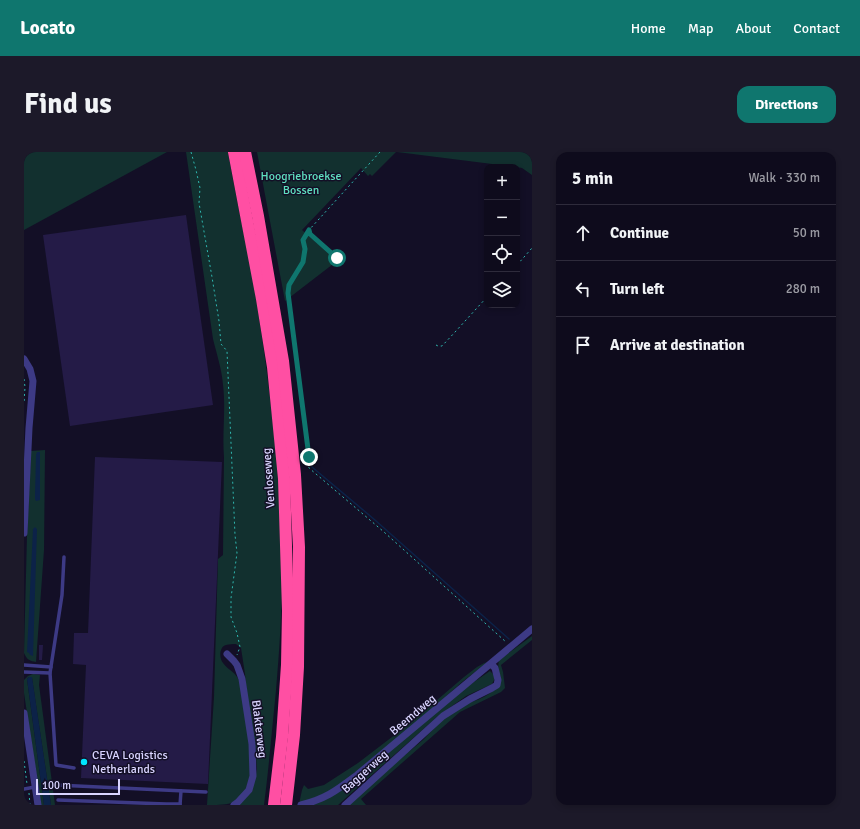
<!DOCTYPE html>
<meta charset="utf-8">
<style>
body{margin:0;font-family:Signika,sans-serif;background:#1c1929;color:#f1f3f6}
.controls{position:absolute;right:12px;top:12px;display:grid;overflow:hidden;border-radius:8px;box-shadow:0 2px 6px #0003}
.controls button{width:36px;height:36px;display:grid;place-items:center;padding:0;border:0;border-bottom:1px solid #2e2b3b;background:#0e0b1c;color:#f1f3f6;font:20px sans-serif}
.scale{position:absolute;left:12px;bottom:10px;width:84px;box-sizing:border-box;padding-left:4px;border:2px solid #d9d4ff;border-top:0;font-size:11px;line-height:14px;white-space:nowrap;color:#d9d4ff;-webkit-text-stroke:3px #130f26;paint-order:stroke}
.stop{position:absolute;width:12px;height:12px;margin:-9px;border:3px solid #0f766e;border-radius:50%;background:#fff}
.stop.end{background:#0f766e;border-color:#fff;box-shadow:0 1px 4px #0008}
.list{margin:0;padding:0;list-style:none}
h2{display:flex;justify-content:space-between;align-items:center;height:52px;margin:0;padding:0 16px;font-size:17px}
h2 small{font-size:13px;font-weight:400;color:#9b9ba3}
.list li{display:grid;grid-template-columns:26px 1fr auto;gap:12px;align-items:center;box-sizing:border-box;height:56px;padding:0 16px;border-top:1px solid #2e2b3b}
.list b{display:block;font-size:15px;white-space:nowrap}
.list em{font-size:13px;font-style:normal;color:#9b9ba3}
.icon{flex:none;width:22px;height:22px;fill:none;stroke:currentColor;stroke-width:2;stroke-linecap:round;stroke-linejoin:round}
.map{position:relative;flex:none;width:508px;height:653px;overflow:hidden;border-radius:12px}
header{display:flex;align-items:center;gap:24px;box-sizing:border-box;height:56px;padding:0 20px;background:#0f766e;color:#fff}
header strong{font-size:19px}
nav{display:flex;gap:22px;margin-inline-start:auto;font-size:14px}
.intro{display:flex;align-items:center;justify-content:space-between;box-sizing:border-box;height:96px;padding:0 24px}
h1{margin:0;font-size:28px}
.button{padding:10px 18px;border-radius:12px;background:#0f766e;color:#fff;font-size:14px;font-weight:700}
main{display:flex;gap:24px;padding:0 24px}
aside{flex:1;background:#0e0b1c;border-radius:12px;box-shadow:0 2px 6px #0003}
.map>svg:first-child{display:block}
</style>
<header>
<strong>Locato</strong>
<nav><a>Home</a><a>Map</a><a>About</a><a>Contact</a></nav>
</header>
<div class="intro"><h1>Find us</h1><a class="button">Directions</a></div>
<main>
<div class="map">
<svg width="508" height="653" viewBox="0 0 508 653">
<rect width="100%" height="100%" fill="#130f26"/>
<!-- green -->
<g fill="#12302f">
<polygon points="0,0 143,0 0,78"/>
<path d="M162,0h42c8,47 19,93 27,140 14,85 24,172 27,259 1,46 -2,93 -6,139 -4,38 -7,77 -12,115h-27l18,-26 2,-10 -2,-24 -7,-40 -3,-31 -4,-26 -5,-4c-3,0 -7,0 -10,1 -7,2 -7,13 -3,18 7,9 12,8 17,19 3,22 17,89 7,106 -2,4 -12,13 -16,15 -6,2 -16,2 -24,2l7,-108 4,-138 5,-4 1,-98c-2,-24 2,-48 -1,-72 -1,-15 -6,-30 -10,-46z"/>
<polygon points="233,0 372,0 348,24 346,22 344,24 337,16 278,78 313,109 261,149"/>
<polygon points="373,0 508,0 508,23 498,16 493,15"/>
<path d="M21,298l-1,100 -8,112c-6,-1 -9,-2 -12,-9l3,-117 4,-85z"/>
<path d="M508,484v4l-31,25 2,7 2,16 -4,4 -41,20 -99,87 5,6h-19l10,-10 66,-55 20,-21 27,-17c9,-1 31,-13 31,-23 0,-2 -1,-4 -2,-6 -1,-5 -1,-8 0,-13z"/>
<polygon points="462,510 460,513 438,530 370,591 307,639 275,652 278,638 280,633 284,637 300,633 334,611 385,572 440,525 453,515"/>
<polygon points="466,519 470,523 470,528 468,532 442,544 414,564 314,653 288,653 444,534"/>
<polygon points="9,522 16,523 15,533 31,653 27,653 8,526 5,525 3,527 20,653 17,653 0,541 0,528 4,524"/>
</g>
<!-- water -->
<g fill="#0c2248">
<polygon points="13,300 16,300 16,348 12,349 11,347 11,343 12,303"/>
<polygon points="11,375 13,377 9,504 6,503 5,501 3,500 9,377"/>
<polygon points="5,525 8,525 27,653 20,653 3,527"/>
</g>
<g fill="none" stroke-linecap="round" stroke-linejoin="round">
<!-- stream -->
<polyline stroke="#0c2248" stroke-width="1.5" points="288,315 351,368 485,487"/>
</g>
<!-- building -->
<g fill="#241b47">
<polygon points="162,63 189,253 46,274 19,83"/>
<polygon points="71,305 198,310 184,632 57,626 62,513 49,512 50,481 64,481"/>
<polygon points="15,493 19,493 18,508 15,508"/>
</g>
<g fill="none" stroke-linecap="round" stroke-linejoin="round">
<!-- path -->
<g stroke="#2fb8b0" stroke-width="1" stroke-dasharray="2 3" stroke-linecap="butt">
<polyline points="167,0 172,18 176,36 175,51 188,125 195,169 197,192 203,199 211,383 213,401 207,446 207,465 213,481 216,495 213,503"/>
<polyline points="356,0 285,78 279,88 281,97 279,110 265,133 264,141 285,305 284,310 285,316 360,380 482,490"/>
<polyline points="285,78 286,82 313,106"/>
<polyline points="493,113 508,96"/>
<polyline points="412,193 414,194 418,194 432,179 463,145"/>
<polyline points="0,227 1,235 0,251"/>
<polyline points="0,609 3,632"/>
<polyline points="5,641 6,653"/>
</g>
<!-- service -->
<g stroke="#3d3a85" stroke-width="3.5">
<polyline points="40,405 38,443 26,521 32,613 50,616"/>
<polyline points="0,513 27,515"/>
<polyline points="0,520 26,521"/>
<polyline points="32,633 182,640"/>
<polyline points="0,637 11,635"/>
<polyline points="34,648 142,652 156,652"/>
<polyline points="156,653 157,639"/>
</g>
<!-- minor -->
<g stroke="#3d3a85" stroke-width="7">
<polyline points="0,207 6,217 9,229 5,276 0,381"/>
<polyline points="203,502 210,509 213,513 218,527 228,592 229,624 225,638 214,650 210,653"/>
<polyline points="0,561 14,653"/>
<path d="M277,653c25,-6 36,-15 56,-30l175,-146"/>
<polyline points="321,653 419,564 446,547 468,536 473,533 474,528 471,516 467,512"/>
</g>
<!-- motorway -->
<g stroke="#ff4fa3" stroke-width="12">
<polyline points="210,0 238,147 249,215 260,327 264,459 263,513 258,585 250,653"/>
<polyline points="221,0 234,64 259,209 271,323 275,395 274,515 270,583 262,653"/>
</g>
</g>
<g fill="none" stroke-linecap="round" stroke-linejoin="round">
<!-- route -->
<polyline stroke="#0f766e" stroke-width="5" points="285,305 264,141 265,133 279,110 281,97 279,88 285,78 286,82 313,106"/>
</g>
<!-- markers -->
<circle fill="#00e5ff" stroke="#130f26" stroke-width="1.5" cx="60" cy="610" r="4"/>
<g text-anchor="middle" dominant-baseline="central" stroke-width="3" stroke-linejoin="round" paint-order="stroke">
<!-- park labels -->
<g font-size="12" fill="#5fe0c0" stroke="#130f26">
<text x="277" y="24">Hoogriebroekse<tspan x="277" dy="14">Bossen</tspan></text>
</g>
<!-- street labels -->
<g font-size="12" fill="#d9d4ff" stroke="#130f26">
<text transform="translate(245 326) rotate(-94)">Venloseweg</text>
<text transform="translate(389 563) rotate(-40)">Beemdweg</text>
<text transform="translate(235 577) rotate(83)">Blakterweg</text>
<text transform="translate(341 620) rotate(-42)">Baggerweg</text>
</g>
<!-- poi labels -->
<g font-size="12" fill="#d9d4ff" stroke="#130f26" text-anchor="start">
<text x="68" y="603">CEVA Logistics<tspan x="68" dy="14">Netherlands</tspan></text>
</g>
</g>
</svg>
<div class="controls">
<button>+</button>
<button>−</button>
<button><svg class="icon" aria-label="locate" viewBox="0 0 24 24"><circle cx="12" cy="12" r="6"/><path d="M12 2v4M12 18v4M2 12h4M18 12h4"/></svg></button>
<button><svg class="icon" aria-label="layers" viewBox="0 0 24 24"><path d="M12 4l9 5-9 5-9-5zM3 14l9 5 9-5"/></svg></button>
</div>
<div class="scale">100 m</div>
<div class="stop" style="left:313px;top:106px"></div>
<div class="stop end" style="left:285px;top:305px"></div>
</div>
<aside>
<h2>5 min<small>Walk · 330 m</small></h2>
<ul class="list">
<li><svg class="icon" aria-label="ahead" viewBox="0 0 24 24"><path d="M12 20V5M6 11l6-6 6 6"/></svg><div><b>Continue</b></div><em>50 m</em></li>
<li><svg class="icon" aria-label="left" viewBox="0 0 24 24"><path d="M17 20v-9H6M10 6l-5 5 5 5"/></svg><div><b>Turn left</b></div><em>280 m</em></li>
<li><svg class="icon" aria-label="arrive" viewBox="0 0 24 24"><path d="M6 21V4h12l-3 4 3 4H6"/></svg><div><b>Arrive at destination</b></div></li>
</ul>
</aside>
</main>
